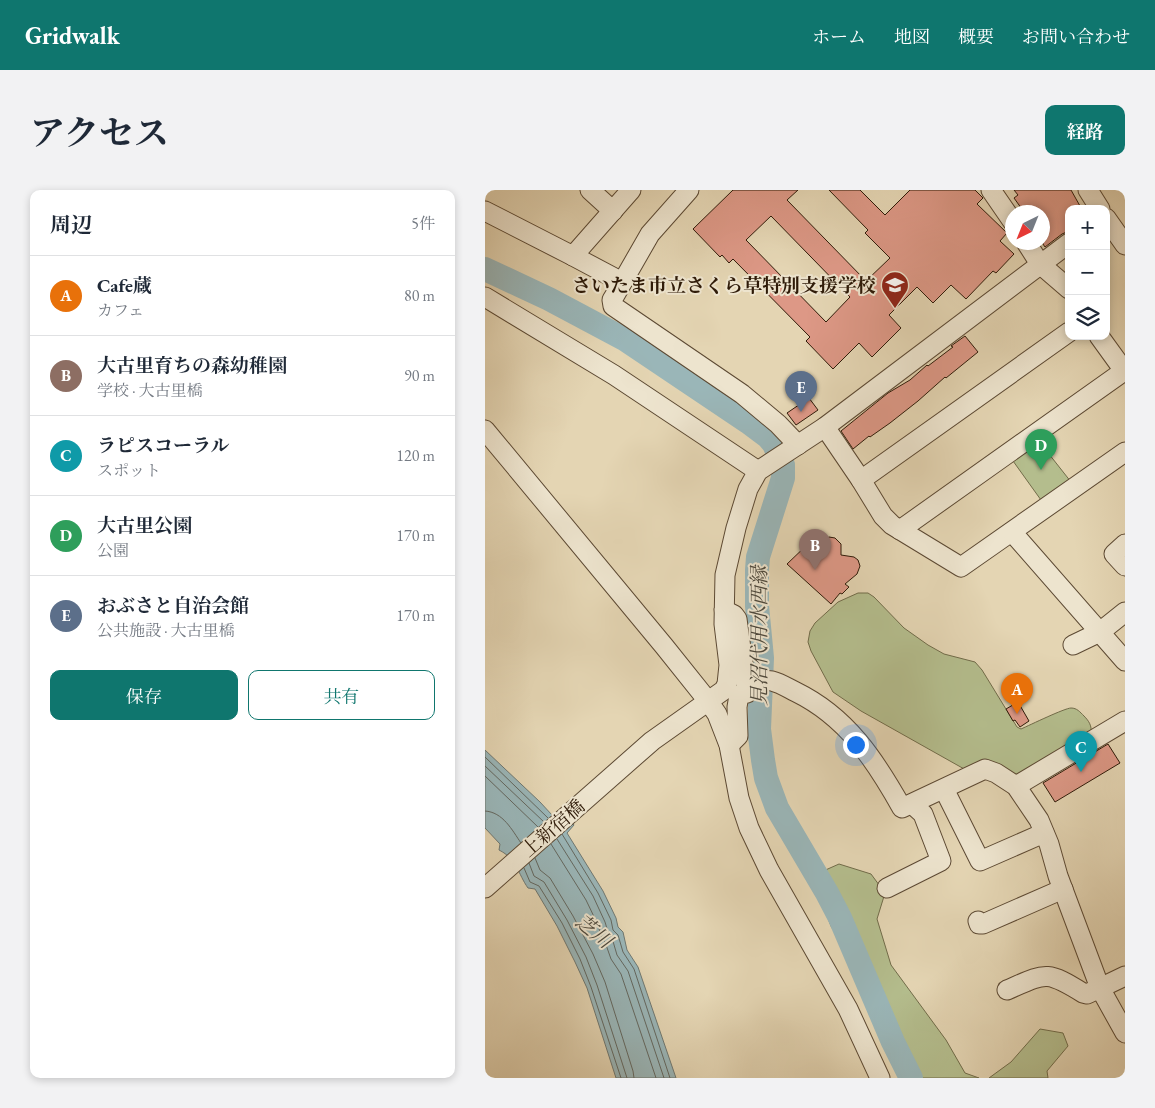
<!DOCTYPE html>
<html lang="ja">
<meta charset="utf-8">
<style>
body{margin:0;font-family:"EB Garamond","Noto Serif JP",serif;background:#f2f2f3;color:#1f2937}
.controls{position:absolute;right:15px;top:15px;display:grid;overflow:hidden;border-radius:10px;box-shadow:0 2px 8px #0003}
.controls button{width:45px;height:45px;display:grid;place-items:center;padding:0;border:0;border-bottom:1px solid #e0e1e3;background:#fff;color:#1f2937;font:25px sans-serif}
.compass{position:absolute;left:520px;top:15px;width:45px;height:45px;border-radius:50%;background:#fff;box-shadow:0 2px 8px #0003;rotate:223deg}
.you{position:absolute;left:370px;top:554px;width:18px;height:18px;margin:-12px;border:4px solid #fff;border-radius:50%;background:#1a73e8;box-shadow:0 0 0 8px #1a73e833}
.badge{display:grid;place-items:center;width:32px;height:32px;border-radius:50%;background:#0f766e;color:#fff;font-size:16px;font-weight:700}
.pin{position:absolute;translate:-50% -41px;filter:drop-shadow(0 1px 2px #0008)}
.pin::after{content:'';position:absolute;top:26px;width:18px;height:15px;background:inherit;clip-path:polygon(0 0,100% 0,50% 100%)}
.list{margin:0;padding:0;list-style:none}
h2{display:flex;justify-content:space-between;align-items:center;height:65px;margin:0;padding:0 20px;font-size:21px}
h2 small{font-size:16px;font-weight:400;color:#747a83}
.list li{display:grid;grid-template-columns:32px 1fr auto;gap:15px;align-items:center;box-sizing:border-box;height:80px;padding:0 20px;border-top:1px solid #e0e1e3}
.list b{display:block;font-size:19px;white-space:nowrap}
.list p{margin:0;font-size:16px;white-space:nowrap;color:#747a83}
.list em{font-size:16px;font-style:normal;color:#747a83}
.actions{display:flex;gap:10px;padding:15px 20px}
.actions a{flex:1;padding:11px 0;border:1px solid #0f766e;border-radius:10px;text-align:center;font-size:18px;color:#0f766e}
.actions .main{background:#0f766e;color:#fff}
.icon{flex:none;width:28px;height:28px;fill:none;stroke:currentColor;stroke-width:2;stroke-linecap:round;stroke-linejoin:round}
.map{position:relative;flex:none;width:640px;height:888px;overflow:hidden;border-radius:10px}
header{display:flex;align-items:center;gap:30px;box-sizing:border-box;height:70px;padding:0 25px;background:#0f766e;color:#fff}
header strong{font-size:24px}
nav{display:flex;gap:28px;margin-inline-start:auto;font-size:18px}
.intro{display:flex;align-items:center;justify-content:space-between;box-sizing:border-box;height:120px;padding:0 30px}
h1{margin:0;font-size:35px}
.button{padding:12px 22px;border-radius:10px;background:#0f766e;color:#fff;font-size:18px;font-weight:700}
main{display:flex;gap:30px;padding:0 30px}
aside{flex:1;background:#fff;border-radius:10px;box-shadow:0 2px 8px #0003}
.map>svg:first-child{display:block}
</style>
<header>
<strong>Gridwalk</strong>
<nav><a>ホーム</a><a>地図</a><a>概要</a><a>お問い合わせ</a></nav>
</header>
<div class="intro"><h1>アクセス</h1><a class="button">経路</a></div>
<main>
<aside>
<h2>周辺<small>5件</small></h2>
<ul class="list">
<li><span class="badge" style="background:#e8710a">A</span><div><b>Cafe蔵</b><p>カフェ</p></div><em>80 m</em></li>
<li><span class="badge" style="background:#8d6e63">B</span><div><b>大古里育ちの森幼稚園</b><p>学校 · 大古里橋</p></div><em>90 m</em></li>
<li><span class="badge" style="background:#0f9aa8">C</span><div><b>ラピスコーラル</b><p>スポット</p></div><em>120 m</em></li>
<li><span class="badge" style="background:#2e9e5b">D</span><div><b>大古里公園</b><p>公園</p></div><em>170 m</em></li>
<li><span class="badge" style="background:#5c6f8a">E</span><div><b>おぶさと自治会館</b><p>公共施設 · 大古里橋</p></div><em>170 m</em></li>
</ul>
<div class="actions"><a class="main">保存</a><a>共有</a></div>
</aside>
<div class="map">
<svg width="640" height="888" viewBox="0 0 640 888">
<rect width="100%" height="100%" fill="#e4d5b3"/>
<filter id="stains"><feTurbulence type="fractalNoise" baseFrequency=".004" numOctaves="4"/><feColorMatrix values="0 0 0 0 .2 0 0 0 0 .09 0 0 0 0 .02 0 0 0 .5 -.17"/></filter>
<radialGradient id="worn" r=".72"><stop offset=".6" stop-color="#630" stop-opacity="0"/><stop offset="1" stop-color="#630" stop-opacity=".3"/></radialGradient>
<!-- green -->
<g fill="#b4bd8d" stroke="#716c4a">
<polygon points="549,245 590,297 561,317 523,264"/>
<path d="M373,403h10l6,4 30,31 24,17 16,9 31,8 7,8 35,57 4,2c9,-4 44,-21 50,-21 6,0 9,4 13,8 5,5 8,10 7,17l-71,43 -54,-6 -105,-59 -28,-19 -22,-41 -3,-9 2,-11 5,-8 23,-21z"/>
<polygon points="354,674 386,684 400,703 392,729 406,775 461,850 480,883 494,888 431,888 346,736 327,686"/>
<polygon points="555,839 578,843 583,856 562,881 563,888 504,888 526,872"/>
</g>
<!-- water -->
<path fill="#9ab6b8" stroke="#6f7872" d="M0,560l55,52 24,26 7,-7 3,4 -7,8 36,58 13,27 2,9 5,5 4,18 11,17 38,111h-60l-29,-90 -12,-26 -18,-36 -22,-37 -7,-1c-10,-14 -11,-29 -29,-38l1,-6 -15,-16z"/>
<g fill="none" stroke-linecap="round" stroke-linejoin="round">
<!-- shore -->
<g stroke="#646860" stroke-width="1">
<polyline points="0,567 63,628"/>
<polyline points="0,576 59,632"/>
<polyline points="0,586 53,637"/>
<path d="M0,621c18,1 27,19 36,32"/>
<polyline points="77,644 113,703 126,730 128,740 133,745 138,762 149,779 185,888"/>
<polyline points="72,649 108,706 120,732 123,742 127,748 132,765 143,781 179,888"/>
<polyline points="66,654 101,710 113,735 116,746 120,752 126,769 136,784 171,888"/>
<polyline points="50,668 55,680 65,688 88,726 108,764 120,792 148,881 149,888"/>
<polyline points="44,673 49,686 59,692 82,730 101,767 112,795 142,888"/>
<polyline points="39,678 45,692 54,696 77,733 95,769 106,797 136,888"/>
</g>
<!-- river -->
<polyline stroke="#9ab6b8" stroke-width="24" points="0,79 64,109 141,150 263,232 283,247 289,254 298,275 298,288 273,367 272,380 272,416 277,468 274,539 278,570 281,588 292,618 342,703 355,728 408,852 426,888"/>
</g>
<!-- building -->
<g fill="#dd9886" stroke="#2e1a08" fill-rule="evenodd">
<path d="M248,0h65l-11,10 79,81 24,-23 -25,-25 3,-3 -39,-40h31l25,25 25,-25h65l8,8 -6,6 30,29 -7,8 14,13 -18,19 -3,-2 -27,28 -15,-14 -18,18 -16,-16 -28,28 12,13 -29,29 -13,-14 -26,26 -27,-28 4,-4 -77,-78 -4,4 -7,-8 -2,2 -27,-28zM286,26l79,81 -24,25 -80,-82z"/>
<polygon points="529,0 586,0 595,16 590,19 584,19 584,41 577,44 560,57 558,54 558,22 539,22 529,8 533,5"/>
<polygon points="480,146 493,162 461,188 460,187 433,211 405,233 385,247 384,246 368,259 356,241 403,203 425,190 442,175 443,176 468,157 466,156"/>
<polygon points="324,208 333,220 311,235 302,223"/>
<polygon points="344,347 350,348 356,354 356,365 369,367 373,370 375,376 372,384 360,394 364,397 357,404 355,403 346,414 302,374 324,353 332,362 338,351"/>
<polygon points="533,512 544,531 535,537 530,530 528,531 521,519"/>
<polygon points="623,554 635,573 570,612 558,593"/>
</g>
<g fill="none" stroke-linecap="round" stroke-linejoin="round">
<!-- minor casing -->
<g stroke="#5c4933" stroke-width="21">
<g id="minor">
<polyline points="105,0 128,21"/>
<polyline points="204,0 165,44 130,105 127,110 128,116 257,204 293,234 313,255"/>
<polyline points="506,0 528,32"/>
<polyline points="603,0 615,19"/>
<polyline points="0,21 88,66 146,0"/>
<polyline points="621,28 640,55"/>
<polyline points="541,52 555,74 584,99"/>
<polyline points="88,66 137,92"/>
<polyline points="0,107 129,185 273,281"/>
<polyline points="614,146 640,182"/>
<polyline points="340,237 376,290 398,326 407,335 476,377 640,262"/>
<polyline points="0,240 179,456 223,511 232,524 244,555 254,608 264,638 284,680 363,819 395,888"/>
<polyline points="376,290 584,142"/>
<polyline points="415,340 639,181"/>
<polyline points="527,342 640,471"/>
<polyline points="640,354 629,364 640,376"/>
<polyline points="239,420 249,425 252,429 262,503 254,505 252,517 253,546 244,555"/>
<polyline points="588,455 615,442 640,422"/>
<path d="M260,490c9,0 18,0 27,1 8,2 16,7 24,11 51,25 79,68 106,116l83,-39 11,4 20,13 23,34 10,24 9,32 42,112 -13,6 -4,-1c-37,-23 -37,-20 -76,-3"/>
<polyline points="531,596 640,531"/>
<polyline points="459,599 495,671 559,643"/>
<polyline points="0,698 167,551 239,500 242,494 244,475 239,434 240,385 251,338 263,299 273,281 340,237 584,53"/>
<polyline points="402,698 456,671 438,624 427,614"/>
<polyline points="493,731 494,734 498,734 578,699"/>
<polyline points="640,786 615,798 640,843"/>
</g>
</g>
<!-- minor -->
<use href="#minor" stroke="#ede4ce" stroke-width="19"/>
</g>
<!-- icons -->
<defs>
<g id="school-pin" transform="scale(1.4375)"><path d="M0 17L-7.5 6A9.5 9.5 0 1 1 7.5 6Z" fill="#8f2418" stroke="#ede4ce"/><path d="M0-5L7-2L0 1L-7-2ZM-4 1L0 2.5L4 1V4Q0 6-4 4Z" fill="#fff"/></g>
</defs>
<g fill-rule="evenodd">
<use href="#school-pin" x="410" y="95"/>
</g>
<g text-anchor="middle" dominant-baseline="central" stroke-width="4" stroke-linejoin="round" paint-order="stroke">
<!-- poi labels -->
<g font-size="19" font-weight="bold" fill="#2e1a08" stroke="#ede4ce" text-anchor="end">
<text x="391" y="95">さいたま市立さくら草特別支援学校</text>
</g>
<!-- street labels -->
<g font-size="19" fill="#2e1a08" stroke="#ede4ce">
<text transform="translate(68 638) rotate(-41)">上新宿橋</text>
</g>
<!-- water labels -->
<g font-size="20" font-style="italic" fill="#4e493d" stroke="#ede4ce">
<text transform="translate(274 446) rotate(-90)">見沼代用水西縁</text>
<text transform="translate(109 741) rotate(39)">芝川</text>
</g>
</g>
<rect width="100%" height="100%" filter="url(#stains)"/>
<rect width="100%" height="100%" fill="url(#worn)"/>
</svg>
<div class="controls">
<button>+</button>
<button>−</button>
<button><svg class="icon" aria-label="layers" viewBox="0 0 24 24"><path d="M12 4l9 5-9 5-9-5zM3 14l9 5 9-5"/></svg></button>
</div>
<svg class="compass" viewBox="-18 -18 36 36"><path d="M0-13l5 13h-10z" fill="#e53935"/><path d="M0 13l5-13h-10z" fill="#747a83"/></svg>
<div class="you"></div>
<div class="pin badge" style="left:532px;top:524px;background:#e8710a">A</div>
<div class="pin badge" style="left:330px;top:380px;background:#8d6e63">B</div>
<div class="pin badge" style="left:596px;top:582px;background:#0f9aa8">C</div>
<div class="pin badge" style="left:556px;top:280px;background:#2e9e5b">D</div>
<div class="pin badge" style="left:316px;top:222px;background:#5c6f8a">E</div>
</div>
</main>
